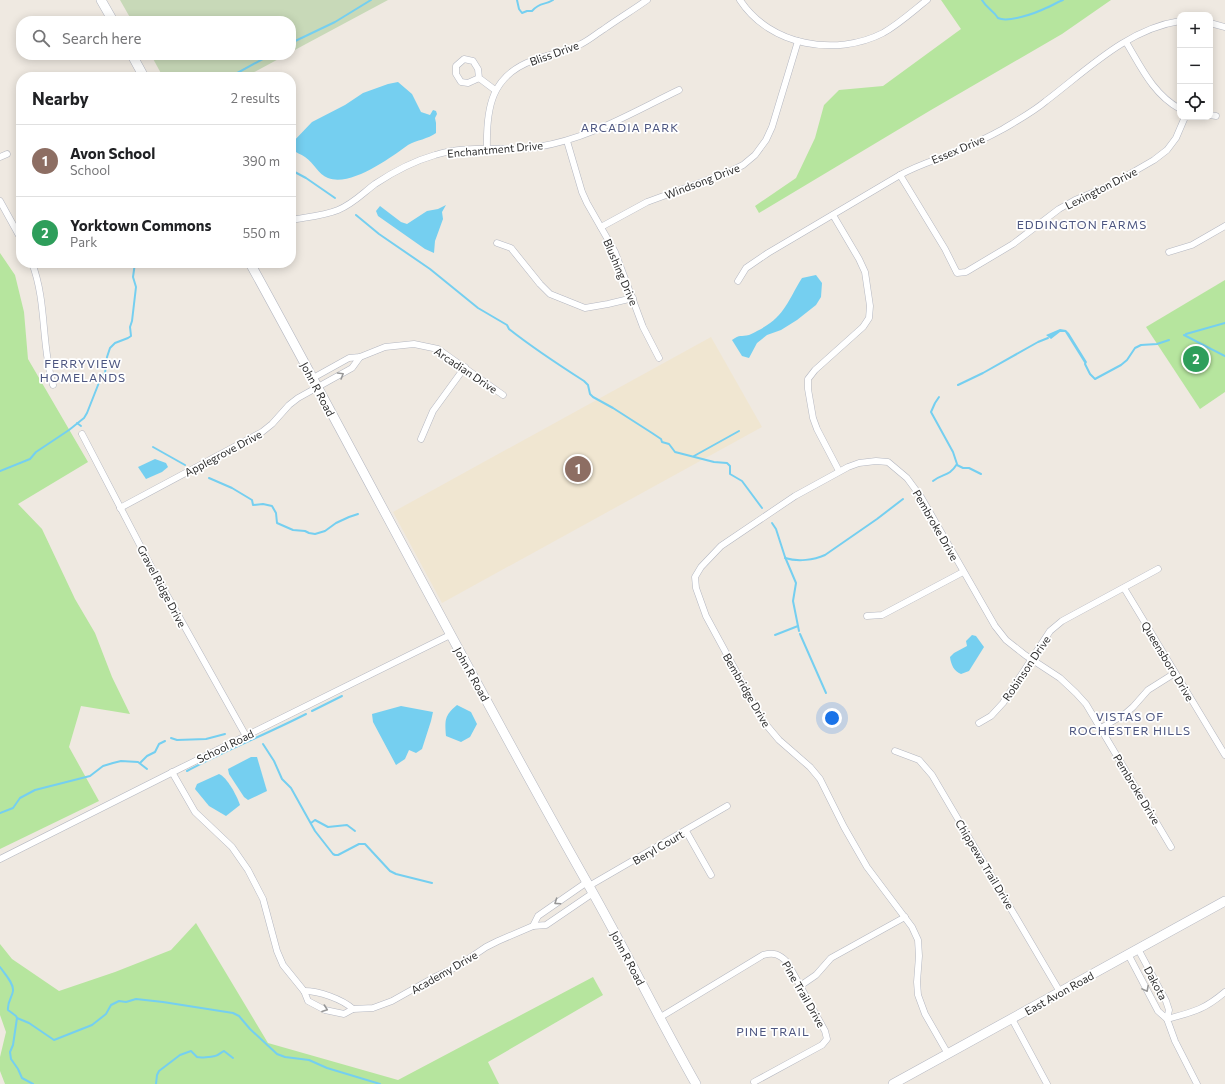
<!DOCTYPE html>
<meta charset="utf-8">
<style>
body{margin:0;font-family:Commissioner,sans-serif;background:#f2f2f2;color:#202124}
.controls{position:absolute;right:12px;top:12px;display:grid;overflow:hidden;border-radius:8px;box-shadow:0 2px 10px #0003}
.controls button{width:36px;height:36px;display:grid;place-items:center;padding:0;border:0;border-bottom:1px solid #e0e0e0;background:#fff;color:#202124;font:20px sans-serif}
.you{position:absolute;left:832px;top:718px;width:14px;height:14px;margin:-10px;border:3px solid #fff;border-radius:50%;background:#1a73e8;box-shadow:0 0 0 6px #1a73e833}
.badge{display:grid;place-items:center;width:26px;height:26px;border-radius:50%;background:#111827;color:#fff;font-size:13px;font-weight:700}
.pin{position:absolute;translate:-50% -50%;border:2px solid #fff;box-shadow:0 1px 4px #0006}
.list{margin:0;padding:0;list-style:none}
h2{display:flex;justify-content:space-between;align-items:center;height:52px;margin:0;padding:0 16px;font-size:17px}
h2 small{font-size:13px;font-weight:400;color:#757577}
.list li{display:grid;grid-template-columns:26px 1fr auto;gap:12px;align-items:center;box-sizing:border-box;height:72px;padding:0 16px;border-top:1px solid #e0e0e0}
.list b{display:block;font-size:15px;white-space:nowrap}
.list p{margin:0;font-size:13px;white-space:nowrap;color:#757577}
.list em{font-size:13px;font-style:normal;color:#757577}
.icon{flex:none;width:22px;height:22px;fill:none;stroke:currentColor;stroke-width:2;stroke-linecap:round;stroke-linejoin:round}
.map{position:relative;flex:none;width:1225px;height:1084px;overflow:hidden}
.search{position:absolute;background:#fff;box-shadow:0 2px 10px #0003;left:16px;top:16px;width:280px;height:44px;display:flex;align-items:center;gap:10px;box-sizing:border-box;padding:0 14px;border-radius:16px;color:#757577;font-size:15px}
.panel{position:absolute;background:#fff;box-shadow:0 2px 10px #0003;left:16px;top:72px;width:280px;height:196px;border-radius:16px}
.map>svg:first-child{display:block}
</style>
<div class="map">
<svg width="1225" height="1084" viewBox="0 0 1225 1084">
<rect width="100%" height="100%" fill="#efe9e1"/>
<!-- education -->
<polygon fill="#f0e6d1" points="711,337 762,427 442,603 393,512"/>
<!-- green -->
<g fill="#b6e59e">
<polygon points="941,0 1111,0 1062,34 931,110 759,213 755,206 796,178 815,138 824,105 839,90 883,86 961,29"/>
<polygon points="0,253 15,275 24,312 28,359 88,462 18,504 42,529 75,599 95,633 112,677 130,714 81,706 69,747 99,801 0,849"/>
<polygon points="1225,280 1225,392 1200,409 1146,327"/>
<polygon points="196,923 268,1043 398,1080 593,977 603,995 488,1062 499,1084 5,1084 0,1071 0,1057 6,1032 0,1015 0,944 12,959 59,991 115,972 171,950"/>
</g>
<!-- cemetery -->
<g fill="#c8d9b8">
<polygon points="120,0 388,0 291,52 291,21 132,21"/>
<polygon points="151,55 286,55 245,77 163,77"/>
</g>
<!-- water -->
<g fill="#75cff0">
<path d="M398,82l14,12 9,18 9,3 3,-5 3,1 1,3 -2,4 1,5v10c-8,6 -19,7 -28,12 -18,13 -57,42 -80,33 -10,-4 -14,-15 -23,-21 -4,-3 -9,-4 -13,-8l-1,-5 21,-22 33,-17 18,-12 25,-9z"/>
<polygon points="446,205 442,212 443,219 435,241 434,253 425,249 378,216 376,211 380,206 401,222 407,224 427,211 438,209"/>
<path d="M816,275l6,8 -1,14 -5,8 -19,15 -16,10 -14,5 -10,8 -8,15 -7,-2 -10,-16c8,-6 9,-3 17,-5 3,-1 6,-3 8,-4 28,-14 30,-29 45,-53z"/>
<polygon points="1060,329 1066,330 1069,333 1087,362 1086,364 1085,364 1065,332 1060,332 1051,339 1046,335"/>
<polygon points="155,459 166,463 168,467 162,472 146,479 138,467"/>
<path d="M972,635l4,1 8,11 -15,24 -8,3c-7,-3 -10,-9 -11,-17l4,-4 13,-7 -1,-5z"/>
<path d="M457,705l14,7 6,12 -7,13 -9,5 -15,-6c-1,-16 -2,-20 11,-31z"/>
<polygon points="401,706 433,712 431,721 422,749 416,753 409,750 405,759 396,765 373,722 372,714"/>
<polygon points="251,757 257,757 267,791 248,800 244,797 229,774 228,769"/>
<path d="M219,774c8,3 18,22 21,31l-14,11 -17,-10 -14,-17 2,-5z"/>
</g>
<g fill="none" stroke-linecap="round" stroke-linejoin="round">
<!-- stream -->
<g stroke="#75cff0" stroke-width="2">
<path d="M517,0l2,9 3,4 5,-2h5c9,-10 12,-5 21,-11"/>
<path d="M982,0c5,9 11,10 16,18 10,5 38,-5 48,-10 6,-2 11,-6 17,-8"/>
<polyline points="291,43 335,22 371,0"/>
<polyline points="230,77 270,55"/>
<polyline points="291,170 306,178 335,198"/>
<path d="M356,215l23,19 51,35 48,39 29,17 2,4c24,19 50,36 75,52l4,4 2,9 3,3 20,11 39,25 9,6 1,3 7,2 6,8 39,10 13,1 3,3v8l12,7 20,27"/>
<polyline points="1186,334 1225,323"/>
<polyline points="1184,335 1225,356"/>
<polyline points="1085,364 1090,374 1095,379 1121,365 1127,360 1135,348 1141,345 1157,344 1169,340"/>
<polyline points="958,385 983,373 1038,342 1048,338"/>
<polyline points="77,423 81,426"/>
<polyline points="153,447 185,465"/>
<polyline points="694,456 739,431"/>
<polyline points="957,465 963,468 969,468 981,474"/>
<polyline points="0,471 30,459 36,452 69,430 84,418 87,413 100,380 105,373 107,357 110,348 115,343 128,338 131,336 130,327 132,321 136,287 133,277 135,263"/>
<polyline points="209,478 232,488 252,500 253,505 263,504 272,506 276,513 277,523 293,530 305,531 309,533 315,534 325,531 336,523 349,517 358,514"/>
<path d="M933,481c10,-8 16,-4 24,-17l-4,-12 -22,-40 4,-9 4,-6"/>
<polyline points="772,523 776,529 785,557 796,583 793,601 799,631"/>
<path d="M785,558c13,4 29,2 40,-3l52,-36 26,-20"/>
<polyline points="800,634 826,693"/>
<polyline points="775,635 798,626"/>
<polyline points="312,711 342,696"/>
<polyline points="171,738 177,740 206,739 225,734"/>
<polyline points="263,744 274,761 282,779 291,788 315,831 333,854 335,855 338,855 359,844 365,844 390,871 396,874 432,883"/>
<polyline points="140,763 147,756 155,752 159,744 165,741"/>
<path d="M187,771c39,-21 80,-37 119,-57"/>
<polyline points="0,813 13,808 20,798 35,790 90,776 103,766 113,763 121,761 138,762 147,769"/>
<polyline points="311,823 315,820 328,827 347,825 355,831"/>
<path d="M0,967c4,6 14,16 13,24 -1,7 -6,11 -5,19l8,6 1,2 12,5 25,17 38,-15 14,-11 5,-9 8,-4 7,1 10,-3 27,3 70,11 6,3 11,13 27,25 8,3 24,3 18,8 53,16"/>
<polyline points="17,1018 13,1045 10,1052 11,1059 18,1069 22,1078 33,1084"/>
<path d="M156,1084l1,-9 2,-4 21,-16 11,-4 6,6c4,1 14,0 18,-1 3,0 6,-4 9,-5l9,7"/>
</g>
<!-- minor casing -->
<g stroke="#b4b7c1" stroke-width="7">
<g id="minor">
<path d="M740,0c30,46 96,57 143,33 16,-9 30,-22 44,-33"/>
<polyline points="1210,23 1225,27"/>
<path d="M1126,42c15,25 27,52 54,67"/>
<polyline points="479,78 468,83 461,82 456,74 456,66 464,59 473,61 478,69 479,78 495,90"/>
<polyline points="1210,115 1216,116"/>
<polyline points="567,141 582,192 587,203 615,252 643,327 659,358"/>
<path d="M487,149c-1,-41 4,-74 47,-89 16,-6 32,-8 47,-16 8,-4 15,-10 23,-15 14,-10 29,-19 43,-29"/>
<polyline points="0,157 7,154"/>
<polyline points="900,175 945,249 957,273 966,272 1013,244 1059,209 1075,200 1109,186 1154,160 1167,150 1176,138 1185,117"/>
<polyline points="0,201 21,239"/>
<polyline points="833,215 859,259 865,272 870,306 869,318 863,327 815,370 808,379 808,389 813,418 817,429 839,471"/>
<path d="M291,220c16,-3 32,-4 47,-10 15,-6 25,-17 37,-26 18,-12 39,-23 60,-29 33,-11 68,-3 102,-8 52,-8 96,-35 142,-57"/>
<polyline points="601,227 647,202 729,172 743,165 755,155 766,140 772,127 798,41"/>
<polyline points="497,243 511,248 540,284 550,294 585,308 608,304 633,298"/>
<polyline points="1169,252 1192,245 1225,226"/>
<path d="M32,263c15,39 9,82 21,122"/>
<path d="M738,281l8,-13 22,-15 132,-78c16,-9 32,-14 48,-20 19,-8 37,-16 55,-26 15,-9 30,-17 43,-28 41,-31 81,-72 134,-80"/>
<polyline points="313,378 349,358 360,357 385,347 414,344 438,349 503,395"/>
<polyline points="82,434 154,572 246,736"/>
<polyline points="421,439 433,411 465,367"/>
<polyline points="120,508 262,432 272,424 289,405 298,398 352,368 360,357"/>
<polyline points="1124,588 1225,755"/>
<polyline points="867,616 882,615 963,572"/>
<polyline points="979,723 991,716 1003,703 1050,631 1062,621 1158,569"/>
<polyline points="1101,728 1125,714 1133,707 1148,690 1175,673"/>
<polyline points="895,751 919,760 932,775 1060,992"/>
<polyline points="172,772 195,812 232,847 248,870 263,899 277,951 283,965 304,991 308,1001 325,1010 344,1014 353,1009 373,1008 392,1001 433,978 458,966 486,947 498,941 533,926 546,925 593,893"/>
<polyline points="686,831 711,875"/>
<polyline points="0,859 179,769 450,635"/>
<polyline points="589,886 727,806"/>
<polyline points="533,926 538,916 587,882"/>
<polyline points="1128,954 1158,1011 1167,1019 1169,1010 1166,1001 1138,949"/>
<polyline points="800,986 816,975 831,958 905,917"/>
<path d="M304,991c15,0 38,8 49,18"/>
<path d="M659,1018l104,-63c11,-3 16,-1 24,7l38,69 2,8 -5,6 -68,37"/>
<polyline points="1012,1019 1047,1084"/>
<polyline points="948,1054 925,1014 918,995 917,982 919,956 918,940 912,927 867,867 844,827 820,779 810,767 779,740 763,721 706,616 696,588 695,577 701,567 721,546 795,496 848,467 859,463 876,461 888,462 907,478 921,497 995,626 1006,640 1025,655 1060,678 1076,693 1086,704 1171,847"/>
<path d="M1197,1084l-22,-43 -8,-22c26,-7 37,-9 58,-27"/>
</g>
</g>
<!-- secondary casing -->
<g stroke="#b4b7c1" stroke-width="10">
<g id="secondary">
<polyline points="101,0 113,21"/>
<polyline points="132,55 144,77"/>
<path d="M250,263c114,207 222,417 339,623 37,65 70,133 107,198"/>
<polyline points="893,1084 1225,901"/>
</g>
</g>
<!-- minor -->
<use href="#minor" stroke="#fff" stroke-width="6"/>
<!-- secondary -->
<use href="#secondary" stroke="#fff" stroke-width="9"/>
</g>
<!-- one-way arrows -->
<defs><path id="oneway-chevron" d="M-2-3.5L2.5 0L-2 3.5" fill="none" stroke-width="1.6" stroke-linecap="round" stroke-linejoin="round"/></defs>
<g stroke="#969696">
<use href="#oneway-chevron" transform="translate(341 375) rotate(-31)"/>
<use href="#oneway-chevron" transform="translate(557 902) rotate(146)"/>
<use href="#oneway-chevron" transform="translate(1146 989) rotate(62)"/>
<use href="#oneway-chevron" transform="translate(325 1009) rotate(20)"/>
</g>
<g text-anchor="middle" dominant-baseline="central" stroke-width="3.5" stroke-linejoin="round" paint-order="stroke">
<!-- street labels -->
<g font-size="11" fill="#2e2e2e" stroke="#fff">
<text transform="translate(554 53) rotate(-20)">Bliss Drive</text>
<text transform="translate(495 149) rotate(-5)">Enchantment Drive</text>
<text transform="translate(958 149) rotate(-23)">Essex Drive</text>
<text transform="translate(702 181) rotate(-21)">Windsong Drive</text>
<text transform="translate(1101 188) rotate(-27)">Lexington Drive</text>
<text transform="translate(621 272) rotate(67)">Blushing Drive</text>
<text transform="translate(466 370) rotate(34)">Arcadian Drive</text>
<text transform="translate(318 389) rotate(62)">John R Road</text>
<text transform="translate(223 453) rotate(-28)">Applegrove Drive</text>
<text transform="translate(936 525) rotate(60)">Pembroke Drive</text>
<text transform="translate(162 586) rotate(62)">Gravel Ridge Drive</text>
<text transform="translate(1168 661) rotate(59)">Queensboro Drive</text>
<text transform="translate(1026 668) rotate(-56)">Robinson Drive</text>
<text transform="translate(472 674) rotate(61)">John R Road</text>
<text transform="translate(747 690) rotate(60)">Bembridge Drive</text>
<text transform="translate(225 746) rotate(-26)">School Road</text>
<text transform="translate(1137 789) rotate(59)">Pembroke Drive</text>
<text transform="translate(658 847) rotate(-30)">Beryl Court</text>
<text transform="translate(985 864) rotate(59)">Chippewa Trail Drive</text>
<text transform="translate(628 958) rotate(62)">John R Road</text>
<text transform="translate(444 972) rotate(-30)">Academy Drive</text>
<text transform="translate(1156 983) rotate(62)">Dakota</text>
<text transform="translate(1059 993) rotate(-29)">East Avon Road</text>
<text transform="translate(804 994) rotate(60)">Pine Trail Drive</text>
</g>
<!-- neighbourhood labels -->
<g font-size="12" letter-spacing="1" fill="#4d5680" stroke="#fff">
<text x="630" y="127">ARCADIA PARK</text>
<text x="1082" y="224">EDDINGTON FARMS</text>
<text x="83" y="363">FERRYVIEW<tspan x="83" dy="14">HOMELANDS</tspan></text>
<text x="1130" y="716">VISTAS OF<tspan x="1130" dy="14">ROCHESTER HILLS</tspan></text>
<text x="773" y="1031">PINE TRAIL</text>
</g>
</g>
</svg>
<div class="controls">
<button>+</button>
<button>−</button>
<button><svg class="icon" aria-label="locate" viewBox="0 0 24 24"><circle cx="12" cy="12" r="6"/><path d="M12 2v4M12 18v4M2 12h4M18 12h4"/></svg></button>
</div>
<div class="you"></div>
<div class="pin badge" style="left:578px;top:469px;background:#8d6e63">1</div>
<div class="pin badge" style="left:1196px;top:359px;background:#2e9e5b">2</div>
<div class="search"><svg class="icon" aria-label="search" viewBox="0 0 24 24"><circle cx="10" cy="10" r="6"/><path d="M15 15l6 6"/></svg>Search here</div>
<section class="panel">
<h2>Nearby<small>2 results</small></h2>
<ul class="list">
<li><span class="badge" style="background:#8d6e63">1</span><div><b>Avon School</b><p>School</p></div><em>390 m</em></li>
<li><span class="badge" style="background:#2e9e5b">2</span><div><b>Yorktown Commons</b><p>Park</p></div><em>550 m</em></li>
</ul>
</section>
</div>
